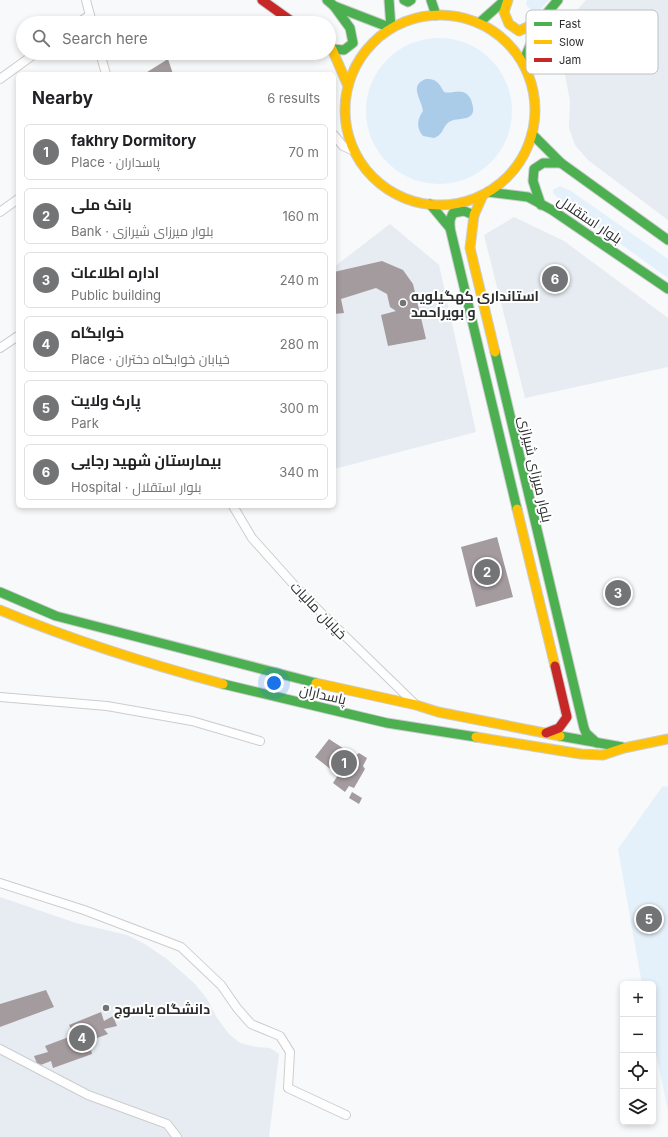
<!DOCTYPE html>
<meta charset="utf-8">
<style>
body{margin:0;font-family:Inter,Cairo,sans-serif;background:#f6f6f6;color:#202124}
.controls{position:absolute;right:12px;bottom:12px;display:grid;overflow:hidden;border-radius:6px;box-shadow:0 2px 6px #0003}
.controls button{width:36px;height:36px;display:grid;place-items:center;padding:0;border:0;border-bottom:1px solid #e0e0e0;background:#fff;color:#202124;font:20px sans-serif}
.you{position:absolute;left:274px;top:683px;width:14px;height:14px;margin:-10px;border:3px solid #fff;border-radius:50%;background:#1a73e8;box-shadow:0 0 0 6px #1a73e833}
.badge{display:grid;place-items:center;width:26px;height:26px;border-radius:50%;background:#737476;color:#fff;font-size:13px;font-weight:700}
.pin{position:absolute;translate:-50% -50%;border:2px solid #fff;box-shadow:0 1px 4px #0006}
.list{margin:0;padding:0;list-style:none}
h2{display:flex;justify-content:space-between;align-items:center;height:52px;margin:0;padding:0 16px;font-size:17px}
h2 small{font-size:13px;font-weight:400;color:#757577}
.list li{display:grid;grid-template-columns:26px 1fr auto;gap:12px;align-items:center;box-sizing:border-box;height:56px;margin:0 8px 8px;padding:0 8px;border:1px solid #e0e0e0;border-radius:6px}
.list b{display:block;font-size:15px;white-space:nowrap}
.list p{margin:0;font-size:13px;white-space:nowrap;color:#757577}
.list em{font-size:13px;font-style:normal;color:#757577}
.icon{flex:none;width:22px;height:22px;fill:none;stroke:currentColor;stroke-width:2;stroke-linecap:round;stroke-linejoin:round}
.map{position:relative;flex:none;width:668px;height:1137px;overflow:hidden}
.search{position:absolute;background:#fff;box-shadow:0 2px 6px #0003;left:16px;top:16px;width:320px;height:44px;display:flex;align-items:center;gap:10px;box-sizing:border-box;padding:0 14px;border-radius:22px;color:#757577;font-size:15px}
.panel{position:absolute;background:#fff;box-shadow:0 2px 6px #0003;left:16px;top:72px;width:320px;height:436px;border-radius:6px}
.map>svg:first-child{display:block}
</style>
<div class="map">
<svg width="668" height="1137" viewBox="0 0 668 1137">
<rect width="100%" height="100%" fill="#f7f9fb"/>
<!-- built -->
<g fill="#e6ecf1">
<polygon points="586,0 668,0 668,220 588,160 575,145 569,128 570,101 559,43 564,25"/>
<polygon points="514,217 564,241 668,318 668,367 525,398 484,235"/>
<polygon points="390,224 439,265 476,432 334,469 334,267"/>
<polygon points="0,897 76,923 127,935 143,943 167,959 195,984 207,999 217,1018 229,1034 240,1043 256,1047 270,1048 279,1054 269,1137 0,1137"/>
</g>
<!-- green -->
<g fill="#e5f1fa">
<polygon points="527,0 549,0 539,11 533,11 526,5"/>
<circle cx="439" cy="111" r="73"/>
<polygon points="560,186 571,191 668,259 668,278 565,204 553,193 553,190"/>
<polygon points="668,786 668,1111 653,1038 653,984 642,984 618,849 662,787"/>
</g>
<!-- water -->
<path fill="#abcce8" d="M426,79c10,-1 14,5 18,13 7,2 12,-2 19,0 5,2 8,6 9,11 6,19 -12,14 -21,18 -9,4 -6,13 -17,17l-11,-2c-7,-8 -6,-17 0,-25 -1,-11 -15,-26 3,-32z"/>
<!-- building -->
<g fill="#a49b9e">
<polygon points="168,59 173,74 144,74"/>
<polygon points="382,261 403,270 413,284 426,339 388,346 381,315 396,311 390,307 387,294 376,288 341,299 344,313 334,314 334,272"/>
<polygon points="497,537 513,597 476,607 461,547"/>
<polygon points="329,739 355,756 359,753 367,758 363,766 365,769 354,788 349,786 345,792 333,783 338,775 315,757"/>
<polygon points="352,792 362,798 359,804 349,798"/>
<polygon points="46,990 54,1007 0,1027 0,1004"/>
<polygon points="101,1012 104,1021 113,1016 117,1026 104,1029 108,1034 89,1041 92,1054 53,1068 51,1061 38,1066 34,1056 48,1052 45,1046 74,1035 69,1025"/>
</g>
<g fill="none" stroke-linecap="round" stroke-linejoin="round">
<!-- street casing -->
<g stroke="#cccdce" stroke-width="10">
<g id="street">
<polyline points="86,0 92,23"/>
<polyline points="78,23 90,15"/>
<polyline points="100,53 106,74"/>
<polyline points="0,79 36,53"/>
<polyline points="334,135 343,146 354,151"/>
<polyline points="0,212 18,199"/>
<polyline points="0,348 18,336"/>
<polyline points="233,506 252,538 304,596 416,705"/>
<polyline points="0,697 107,706 192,721 260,741"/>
<polyline points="0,883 84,910 181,947 221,985 237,1008 251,1024 280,1036 290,1052 288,1088 346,1115"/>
<polyline points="0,1049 88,1095 167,1124 177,1137"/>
</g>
</g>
<!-- fast casing -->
<g stroke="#cccdce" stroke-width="11">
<g id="fast">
<polyline points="327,0 334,6 391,28"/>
<polyline points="389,0 391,28"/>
<polyline points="404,0 408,2 411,0"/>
<polyline points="431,0 436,15"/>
<polyline points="479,23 505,0"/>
<polyline points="332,49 344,50 353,43 350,28 334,6"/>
<polyline points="523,62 541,20 558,0"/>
<polyline points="532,134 561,163 668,240"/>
<polyline points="488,192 528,197 552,210 668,289"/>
<polyline points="430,204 450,228 517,509"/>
<polyline points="541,205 533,181 534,169 543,163 561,163"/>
<polyline points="450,228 450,220 453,213 464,211 474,215"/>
<polyline points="495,352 584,728 586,733 597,743"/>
<polyline points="0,592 56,616 316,683"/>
<polyline points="223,684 387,723 476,737"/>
<polyline points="560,736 622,747"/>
</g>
</g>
<!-- slow casing -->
<g stroke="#cccdce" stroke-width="11">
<g id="slow">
<polyline points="508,0 504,12 509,24 519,31 541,20"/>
<circle cx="440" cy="110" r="95"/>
<polyline points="329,47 332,49 348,86"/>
<polyline points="483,195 474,215 470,248 495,352"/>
<polyline points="517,509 555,666"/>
<path d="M0,610c72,30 148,54 223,74"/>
<polyline points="316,683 416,705 438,712 560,736"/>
<polyline points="476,737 581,754 603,755 624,748 668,739"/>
</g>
</g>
<!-- jam casing -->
<g stroke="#cccdce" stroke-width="11">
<g id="jam">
<polyline points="262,0 294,23"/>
<polyline points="546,733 559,728 567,717 555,666"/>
</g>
</g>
<!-- street -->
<use href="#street" stroke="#fefefe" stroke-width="8"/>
<!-- fast -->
<use href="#fast" stroke="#4caf50" stroke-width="9"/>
<!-- slow -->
<use href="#slow" stroke="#ffc107" stroke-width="9"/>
<!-- jam -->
<use href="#jam" stroke="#c62828" stroke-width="9"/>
</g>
<!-- markers -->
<g fill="#737476" stroke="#fff" stroke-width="1.5">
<circle cx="403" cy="303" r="4"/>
<circle cx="106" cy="1008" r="4"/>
</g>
<g text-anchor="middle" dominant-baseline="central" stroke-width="4" stroke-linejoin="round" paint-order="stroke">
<!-- street labels -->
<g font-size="14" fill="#2c2d2e" stroke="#fff">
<text transform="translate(590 219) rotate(34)">بلوار استقلال</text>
<text transform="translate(536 469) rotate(77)">بلوار میرزای شیرازی</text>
<text transform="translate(319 610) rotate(46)">خیابان مالیات</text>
<text transform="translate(323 694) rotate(13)">پاسداران</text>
</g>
<!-- poi labels -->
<g font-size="14" font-weight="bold" fill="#2c2d2e" stroke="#fff" text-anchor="start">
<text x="411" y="295">استانداری کهگیلویه<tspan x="411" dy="16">و بویراحمد</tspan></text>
<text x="114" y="1008">دانشگاه یاسوج</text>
</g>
</g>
<!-- legend -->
<rect x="526" y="10" width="132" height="64" rx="6" fill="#fff" stroke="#c0c0c0" stroke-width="1"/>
<rect x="534" y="22" width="18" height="4" fill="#4caf50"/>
<rect x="534" y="40" width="18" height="4" fill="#ffc107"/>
<rect x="534" y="58" width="18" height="4" fill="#c62828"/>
<g font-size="11" fill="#2c2d2e">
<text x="559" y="28">Fast</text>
<text x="559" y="46">Slow</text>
<text x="559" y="64">Jam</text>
</g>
</svg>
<div class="controls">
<button>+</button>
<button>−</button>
<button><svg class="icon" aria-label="locate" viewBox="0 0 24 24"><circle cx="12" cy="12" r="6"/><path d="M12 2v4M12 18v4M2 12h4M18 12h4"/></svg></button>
<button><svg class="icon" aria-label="layers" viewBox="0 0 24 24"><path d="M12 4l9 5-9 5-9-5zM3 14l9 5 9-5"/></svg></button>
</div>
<div class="you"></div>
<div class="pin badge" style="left:344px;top:763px">1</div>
<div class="pin badge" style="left:487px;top:572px">2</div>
<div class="pin badge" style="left:618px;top:593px">3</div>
<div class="pin badge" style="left:82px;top:1038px">4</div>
<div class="pin badge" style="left:649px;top:919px">5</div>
<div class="pin badge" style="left:555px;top:279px">6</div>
<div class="search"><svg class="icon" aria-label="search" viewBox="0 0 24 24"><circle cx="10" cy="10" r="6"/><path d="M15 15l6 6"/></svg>Search here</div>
<section class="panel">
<h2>Nearby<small>6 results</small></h2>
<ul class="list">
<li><span class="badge">1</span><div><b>fakhry Dormitory</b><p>Place · پاسداران</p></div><em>70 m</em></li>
<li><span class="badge">2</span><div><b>بانک ملی</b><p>Bank · بلوار میرزای شیرازی</p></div><em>160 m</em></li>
<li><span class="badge">3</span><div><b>اداره اطلاعات</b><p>Public building</p></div><em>240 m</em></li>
<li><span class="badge">4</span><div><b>خوابگاه</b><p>Place · خیابان خوابگاه دختران</p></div><em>280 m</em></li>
<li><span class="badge">5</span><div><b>پارک ولایت</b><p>Park</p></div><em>300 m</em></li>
<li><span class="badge">6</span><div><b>بیمارستان شهید رجایی</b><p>Hospital · بلوار استقلال</p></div><em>340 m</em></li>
</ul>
</section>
</div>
